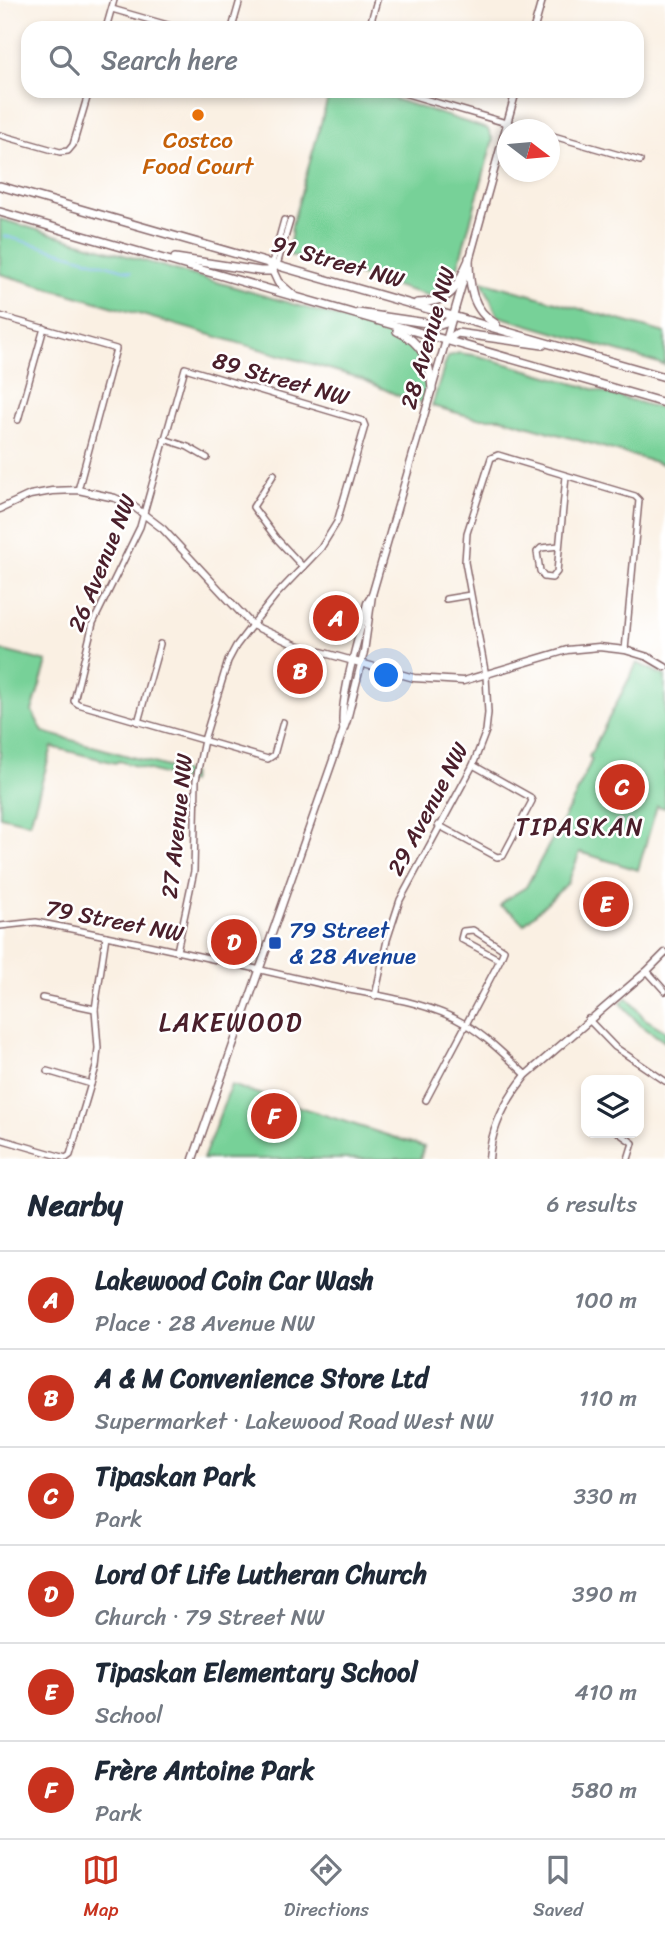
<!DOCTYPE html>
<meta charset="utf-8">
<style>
body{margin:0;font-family:Sriracha,sans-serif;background:#f6f6f7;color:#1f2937}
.controls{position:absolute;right:21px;bottom:21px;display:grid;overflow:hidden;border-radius:14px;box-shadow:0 4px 10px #0003}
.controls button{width:63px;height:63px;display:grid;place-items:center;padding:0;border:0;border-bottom:2px solid #e0e1e3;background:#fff;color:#1f2937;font:35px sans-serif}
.compass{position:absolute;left:497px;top:119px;width:63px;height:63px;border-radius:50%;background:#fff;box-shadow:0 4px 10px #0003;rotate:106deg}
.you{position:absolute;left:387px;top:676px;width:24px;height:24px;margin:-18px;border:5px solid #fff;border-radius:50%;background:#1a73e8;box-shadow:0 0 0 10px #1a73e833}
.badge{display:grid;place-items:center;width:46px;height:46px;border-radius:50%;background:#c8321e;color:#fff;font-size:23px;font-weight:700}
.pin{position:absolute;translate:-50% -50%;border:4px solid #fff;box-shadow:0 2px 7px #0006}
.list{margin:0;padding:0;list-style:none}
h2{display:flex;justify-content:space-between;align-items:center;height:91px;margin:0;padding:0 28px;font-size:30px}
h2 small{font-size:23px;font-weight:400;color:#747a83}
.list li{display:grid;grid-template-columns:46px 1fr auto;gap:21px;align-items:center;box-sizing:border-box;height:98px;padding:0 28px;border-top:2px solid #e0e1e3}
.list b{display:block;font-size:26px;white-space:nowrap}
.list p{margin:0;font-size:23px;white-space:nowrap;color:#747a83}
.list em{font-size:23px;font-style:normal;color:#747a83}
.icon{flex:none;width:38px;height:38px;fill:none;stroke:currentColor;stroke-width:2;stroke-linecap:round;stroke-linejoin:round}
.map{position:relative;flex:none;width:665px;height:1159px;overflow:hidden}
.search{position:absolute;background:#fff;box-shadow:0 4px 10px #0003;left:21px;right:21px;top:21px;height:77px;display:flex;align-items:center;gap:18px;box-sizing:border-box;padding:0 24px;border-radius:21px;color:#747a83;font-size:26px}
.sheet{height:679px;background:#fff}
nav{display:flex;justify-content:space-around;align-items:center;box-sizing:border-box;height:98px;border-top:2px solid #e0e1e3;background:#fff;font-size:19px;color:#747a83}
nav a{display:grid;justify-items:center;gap:4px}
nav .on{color:#c8321e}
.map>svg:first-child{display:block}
</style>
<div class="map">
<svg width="665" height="1159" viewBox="0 0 665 1159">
<rect width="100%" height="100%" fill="#fff"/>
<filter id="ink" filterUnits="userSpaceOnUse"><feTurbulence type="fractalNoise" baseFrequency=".0143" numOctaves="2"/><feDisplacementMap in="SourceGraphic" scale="14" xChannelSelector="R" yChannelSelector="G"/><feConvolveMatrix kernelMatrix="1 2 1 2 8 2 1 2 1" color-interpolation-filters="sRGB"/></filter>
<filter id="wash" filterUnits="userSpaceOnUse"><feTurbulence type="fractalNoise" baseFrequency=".00686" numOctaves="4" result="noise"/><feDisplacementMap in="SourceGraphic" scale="28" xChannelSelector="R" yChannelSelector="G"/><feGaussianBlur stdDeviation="1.57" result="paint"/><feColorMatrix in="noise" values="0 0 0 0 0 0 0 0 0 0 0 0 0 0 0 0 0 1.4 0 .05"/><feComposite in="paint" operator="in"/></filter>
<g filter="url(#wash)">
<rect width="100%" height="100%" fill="#faf0e3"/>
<!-- green -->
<g fill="#77d198" stroke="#607862" stroke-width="2">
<polygon points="330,91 369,91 488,129 493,140 458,266 446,284 429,296 289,255 292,225"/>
<path d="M0,219l396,115c30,17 37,36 28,69l-25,-7 -39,-18 -360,-104z"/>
<polygon points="482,281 665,333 665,365 498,316"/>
<polygon points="459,353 479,356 665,410 665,465 501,418 476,418 432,406 446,361 449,356"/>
<polygon points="0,650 47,662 32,711 43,732 192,774 190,782 119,761 115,763 52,747 30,823 0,816"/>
<polygon points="637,663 665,676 665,808 657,806 638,870 580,852 568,883 524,924 513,913 500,906 505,900 526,887 575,797 592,759 589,757"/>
<polygon points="627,997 644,1018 665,1031 665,1042 639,1024 621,1003"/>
<polygon points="231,1085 424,1147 420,1159 203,1159"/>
</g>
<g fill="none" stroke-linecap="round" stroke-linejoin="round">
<!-- stream -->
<polyline stroke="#7eb7ee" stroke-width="2" points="5,236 131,272"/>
</g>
</g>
<g filter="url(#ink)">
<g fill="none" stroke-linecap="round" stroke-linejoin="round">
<!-- minor casing -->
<g stroke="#88686b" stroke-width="8">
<g id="minor">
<polyline points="112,9 178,28"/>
<polyline points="106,28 114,0"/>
<polyline points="232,28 240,0"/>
<polyline points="369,28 377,0"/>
<polyline points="397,91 530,130"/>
<polyline points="0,135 60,152 68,151 73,145 89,91"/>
<polyline points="550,135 640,161"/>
<polyline points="272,263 284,220"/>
<polyline points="277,265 290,221"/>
<polyline points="0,316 116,349 78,490"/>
<polyline points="18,420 44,328"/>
<polyline points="164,439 188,447 207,458"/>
<polyline points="274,474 253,507 276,538 303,567"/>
<polyline points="559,546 541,548 537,552 540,571 544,577 552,578 557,572 566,476"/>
<polyline points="446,599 470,595"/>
<polyline points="138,722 160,644"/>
<polyline points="438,825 497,857 503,856 532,801 530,797 473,765"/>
<path d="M0,926l36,-4c94,18 187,39 281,61 48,12 104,15 148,41 22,13 42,33 61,51"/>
<polyline points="177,951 194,871 196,780 204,740 228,661 236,646 252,625 276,595 321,548 337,522 365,426 363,421 185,368 140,527 93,623 74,701 78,704 268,759 274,755 283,722"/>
<polyline points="647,971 665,991"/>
<polyline points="375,996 387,940 400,900 473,765 486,731 488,713 486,676 465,562 467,533 491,458 498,455 635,496 639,500 625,650"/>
<polyline points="42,998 95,1009"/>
<polyline points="588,1019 615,1047 665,1081"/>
<polyline points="47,1071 91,1084"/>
<polyline points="426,1100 500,960 504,950 473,930 463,931 461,939 500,960"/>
<polyline points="619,1133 633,1143 628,1159"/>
<polyline points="0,1139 66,1158 70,1155 96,1067 98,1048 95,1009 106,936"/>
</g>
</g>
<!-- tertiary casing -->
<g stroke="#88686b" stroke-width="9">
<g id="tertiary">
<polyline points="534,28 542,0"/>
<polyline points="469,261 516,91"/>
<polyline points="0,509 30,495 52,491 78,490 115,498 133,506 163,529 252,625 296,645 414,678 463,681 567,650 599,647 625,650 648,657 665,667"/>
<path d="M343,728c-4,-30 17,-93 24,-125l5,-8 93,-320"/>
<polyline points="193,1159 347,720 364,652 372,595"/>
<path d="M489,1159c2,-32 17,-59 37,-84l121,-104 18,-18"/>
</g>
</g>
<!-- secondary casing -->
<g stroke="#88686b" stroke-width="10">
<g id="secondary">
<polyline points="0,186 665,377"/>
<polyline points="0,212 665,403"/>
<polyline points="175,258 260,271 271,271 277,265"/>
<path d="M469,258c0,27 2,52 27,66"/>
<polyline points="271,267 278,282 293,295"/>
<path d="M417,303c34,-1 38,-12 51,-41"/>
<polyline points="358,313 440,325 446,323 453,315"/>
<path d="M397,331c26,12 33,30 35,58"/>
<polyline points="446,341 457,333 543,345"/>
</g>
</g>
<!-- minor -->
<use href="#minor" stroke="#fff" stroke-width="5"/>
<!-- tertiary -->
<use href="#tertiary" stroke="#fff" stroke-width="6"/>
<!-- secondary -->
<use href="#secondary" stroke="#fff" stroke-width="7"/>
</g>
</g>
<!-- markers -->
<circle fill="#e8710a" stroke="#fff" stroke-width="2.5" cx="198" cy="115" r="7"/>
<rect fill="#1a4fb4" stroke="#fff" stroke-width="2.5" x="268" y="936" width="14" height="14" rx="3.5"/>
<g text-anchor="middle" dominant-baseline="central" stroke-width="5" stroke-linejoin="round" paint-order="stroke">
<!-- food labels -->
<g font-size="23" fill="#c56008" stroke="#fff">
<text x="198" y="140">Costco<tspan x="198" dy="26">Food Court</tspan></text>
</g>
<!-- street labels -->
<g font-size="23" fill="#4a1f2b" stroke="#fff">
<text transform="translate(338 262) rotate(16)">91 Street NW</text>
<text transform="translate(428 338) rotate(-74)">28 Avenue NW</text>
<text transform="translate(281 379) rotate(16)">89 Street NW</text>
<text transform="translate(102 563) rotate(-68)">26 Avenue NW</text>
<text transform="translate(428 809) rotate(-62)">29 Avenue NW</text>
<text transform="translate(177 826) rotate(-84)">27 Avenue NW</text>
<text transform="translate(115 921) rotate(11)">79 Street NW</text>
</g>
<!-- transit labels -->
<g font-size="23" fill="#164399" stroke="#fff" text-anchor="start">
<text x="289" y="930">79 Street<tspan x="289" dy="26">&amp; 28 Avenue</tspan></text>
</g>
<!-- neighbourhood labels -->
<g font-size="24" letter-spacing="2" fill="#4a1f2b" stroke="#fff">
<text x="580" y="827">TIPASKAN</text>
</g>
<!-- quarter labels -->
<g font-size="26" letter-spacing="2" fill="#4a1f2b" stroke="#fff">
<text x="231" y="1022">LAKEWOOD</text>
</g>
</g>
</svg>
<div class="controls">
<button><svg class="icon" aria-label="layers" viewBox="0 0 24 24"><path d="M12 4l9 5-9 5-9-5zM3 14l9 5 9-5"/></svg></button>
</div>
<svg class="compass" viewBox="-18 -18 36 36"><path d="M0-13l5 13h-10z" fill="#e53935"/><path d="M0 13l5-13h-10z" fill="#747a83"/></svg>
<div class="you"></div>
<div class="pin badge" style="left:336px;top:618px">A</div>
<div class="pin badge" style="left:300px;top:671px">B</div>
<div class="pin badge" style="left:622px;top:787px">C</div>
<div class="pin badge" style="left:234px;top:942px">D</div>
<div class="pin badge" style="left:606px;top:904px">E</div>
<div class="pin badge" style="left:274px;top:1116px">F</div>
<div class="search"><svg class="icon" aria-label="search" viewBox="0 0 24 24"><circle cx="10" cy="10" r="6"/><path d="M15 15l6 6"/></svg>Search here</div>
</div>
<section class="sheet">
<h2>Nearby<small>6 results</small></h2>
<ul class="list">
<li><span class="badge">A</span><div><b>Lakewood Coin Car Wash</b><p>Place · 28 Avenue NW</p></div><em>100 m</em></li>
<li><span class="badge">B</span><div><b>A &amp; M Convenience Store Ltd</b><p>Supermarket · Lakewood Road West NW</p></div><em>110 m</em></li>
<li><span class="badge">C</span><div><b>Tipaskan Park</b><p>Park</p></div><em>330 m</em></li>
<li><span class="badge">D</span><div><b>Lord Of Life Lutheran Church</b><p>Church · 79 Street NW</p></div><em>390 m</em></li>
<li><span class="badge">E</span><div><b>Tipaskan Elementary School</b><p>School</p></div><em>410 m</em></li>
<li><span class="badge">F</span><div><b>Frère Antoine Park</b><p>Park</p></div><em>580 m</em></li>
</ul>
</section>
<nav>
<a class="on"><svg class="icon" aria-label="map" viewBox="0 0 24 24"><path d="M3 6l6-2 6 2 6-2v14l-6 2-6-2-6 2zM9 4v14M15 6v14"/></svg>Map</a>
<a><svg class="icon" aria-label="directions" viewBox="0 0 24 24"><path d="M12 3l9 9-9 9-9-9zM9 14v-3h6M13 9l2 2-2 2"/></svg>Directions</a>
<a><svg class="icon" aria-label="saved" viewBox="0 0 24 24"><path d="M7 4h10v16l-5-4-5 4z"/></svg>Saved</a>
</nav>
